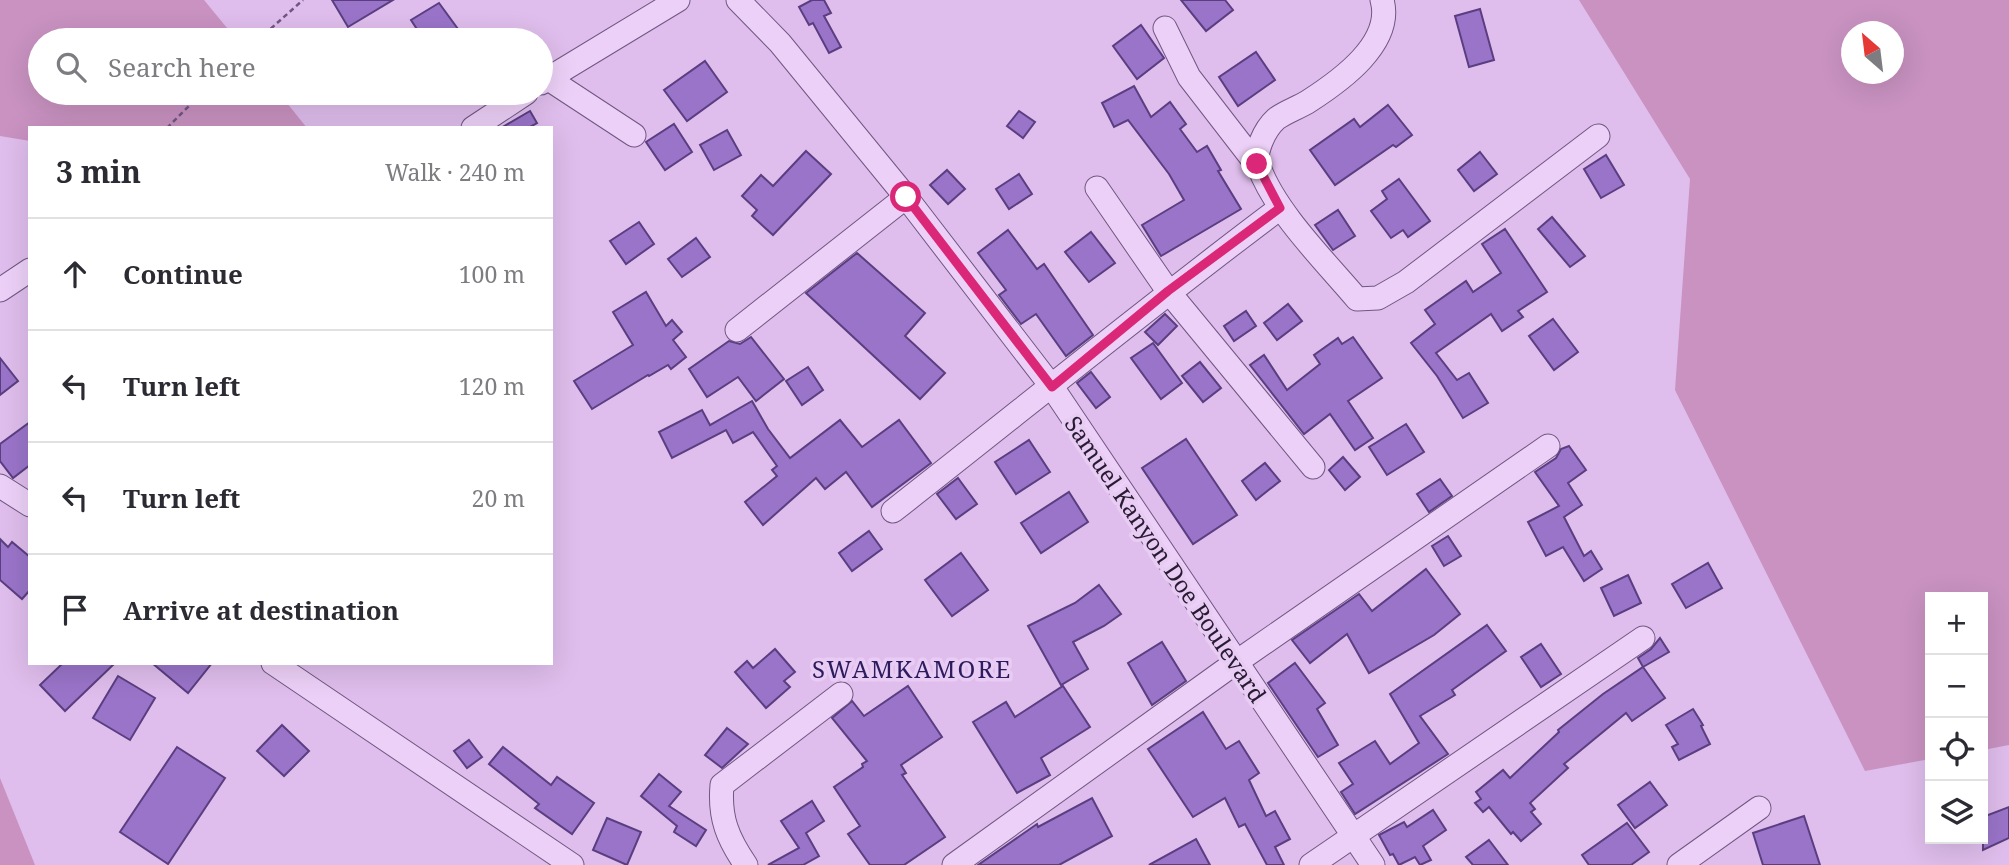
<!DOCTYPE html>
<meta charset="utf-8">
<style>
body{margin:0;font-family:"Noto Serif",serif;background:#f7f7f7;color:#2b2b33}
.controls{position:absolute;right:21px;bottom:21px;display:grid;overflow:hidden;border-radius:0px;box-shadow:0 7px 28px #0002}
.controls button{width:63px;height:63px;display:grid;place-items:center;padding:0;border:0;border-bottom:2px solid #e1e1e2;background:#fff;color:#2b2b33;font:35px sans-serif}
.compass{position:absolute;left:1841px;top:21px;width:63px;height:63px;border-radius:50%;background:#fff;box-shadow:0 7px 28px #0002;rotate:332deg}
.stop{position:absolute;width:21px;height:21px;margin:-16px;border:5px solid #db2777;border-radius:50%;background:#fff}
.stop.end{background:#db2777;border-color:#fff;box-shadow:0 2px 7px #0008}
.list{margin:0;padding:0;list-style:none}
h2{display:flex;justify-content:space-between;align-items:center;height:91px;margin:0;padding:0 28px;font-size:30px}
h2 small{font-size:23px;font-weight:400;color:#7c7c81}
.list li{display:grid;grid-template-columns:46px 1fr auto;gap:21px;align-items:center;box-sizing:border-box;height:112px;padding:0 28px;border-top:2px solid #e1e1e2}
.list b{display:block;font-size:26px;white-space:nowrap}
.list em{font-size:23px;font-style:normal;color:#7c7c81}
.icon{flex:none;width:38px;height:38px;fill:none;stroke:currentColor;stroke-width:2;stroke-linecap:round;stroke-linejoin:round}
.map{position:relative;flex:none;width:2009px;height:865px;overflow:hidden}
.search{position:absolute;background:#fff;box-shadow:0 7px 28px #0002;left:28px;top:28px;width:525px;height:77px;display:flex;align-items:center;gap:18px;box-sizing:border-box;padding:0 24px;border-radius:38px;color:#7c7c81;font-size:26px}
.panel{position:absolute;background:#fff;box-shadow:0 7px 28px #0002;left:28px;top:126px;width:525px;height:539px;border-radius:0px}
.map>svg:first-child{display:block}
</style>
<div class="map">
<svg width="2009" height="865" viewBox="0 0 2009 865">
<rect width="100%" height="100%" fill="#dfbdec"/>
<!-- green -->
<g fill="#c992c1" fill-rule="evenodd">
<polygon points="0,0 204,0 237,40 40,40 40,93 279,93 307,128 30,128 30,141 0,136"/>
<path d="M1579,0h430v745l-26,5v-153h-53v162l-65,12 -190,-381 15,-211zM1852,32h42v42h-42z"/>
<polygon points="0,778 35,865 0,865"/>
</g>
<!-- building -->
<g fill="#9a74c9" stroke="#5b3e81" stroke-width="2">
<polygon points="332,0 393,0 348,27"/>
<polygon points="812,0 824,0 831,13 824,16 841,47 829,53 813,23 809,25 799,7"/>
<polygon points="1181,0 1225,0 1233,10 1206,31"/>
<polygon points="439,3 466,40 424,40 411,20"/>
<polygon points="1480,9 1494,60 1469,67 1455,16"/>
<polygon points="1141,25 1164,58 1137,79 1113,46"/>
<polygon points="1256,52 1275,80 1238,106 1219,77"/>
<polygon points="705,61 727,92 687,121 664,90"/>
<polygon points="1134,86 1151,117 1170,102 1186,124 1180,129 1197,152 1207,146 1221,170 1218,171 1241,209 1161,256 1142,225 1184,200 1169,174 1128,120 1114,127 1102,103"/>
<polygon points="1388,105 1412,135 1396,147 1393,145 1335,185 1310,150 1354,119 1360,127"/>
<polygon points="530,111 537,123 528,128 501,128"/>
<polygon points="1019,111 1035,122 1023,138 1007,126"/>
<polygon points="674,124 692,152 665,170 646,142"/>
<polygon points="727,130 741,155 714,170 700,145"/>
<polygon points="806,151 831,174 773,235 752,216 757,210 742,196 761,175 773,186"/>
<polygon points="1480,152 1497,174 1474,191 1458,170"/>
<polygon points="1606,155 1624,185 1601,198 1584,169"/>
<polygon points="947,170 965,189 948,204 930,185"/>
<polygon points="1019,174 1032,194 1009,209 996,189"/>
<polygon points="1399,179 1430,221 1408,237 1403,230 1391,238 1371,211 1387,199 1382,191"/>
<polygon points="1338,210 1355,236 1333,250 1315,225"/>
<polygon points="1552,217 1585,256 1570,267 1538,229"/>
<polygon points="639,222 654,244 626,264 610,241"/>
<polygon points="1505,229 1547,292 1518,311 1523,317 1502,331 1491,314 1436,353 1457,380 1469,373 1488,403 1463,418 1437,376 1411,343 1435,324 1425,310 1466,281 1473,292 1501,273 1482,244"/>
<polygon points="1008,230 1037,269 1044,264 1093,335 1066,356 1036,314 1021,324 999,295 1006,290 978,253"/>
<polygon points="1091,232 1115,263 1089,282 1065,252"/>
<polygon points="696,238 710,257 682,277 668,259"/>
<polygon points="857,253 925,313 905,336 945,373 920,399 806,293"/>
<polygon points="646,292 666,326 672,320 682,332 673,340 686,357 671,369 668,365 649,376 648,375 592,409 574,381 633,345 613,312"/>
<polygon points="1288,304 1302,321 1277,340 1264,323"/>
<polygon points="1246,311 1256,326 1234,341 1224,326"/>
<polygon points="1165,314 1177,326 1158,345 1145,332"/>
<polygon points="1553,319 1578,352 1554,370 1529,336"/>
<polygon points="751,337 784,379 756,401 738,377 707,397 689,369 729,341 740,344"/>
<polygon points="1353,337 1382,378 1348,401 1373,438 1355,450 1330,414 1304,434 1250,365 1264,355 1287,390 1320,364 1314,355 1338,338 1342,344"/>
<polygon points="1153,343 1182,383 1161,399 1131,358"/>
<polygon points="0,358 18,381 0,395"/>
<polygon points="1200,362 1221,388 1203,402 1182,376"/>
<polygon points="808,367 823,390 802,405 786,381"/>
<polygon points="1091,372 1110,397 1096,408 1077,383"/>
<polygon points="752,401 768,429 790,458 840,420 862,447 899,420 931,463 872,507 846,472 825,489 816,478 763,525 745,502 777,476 772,470 777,466 753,432 733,443 726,430 672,458 659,432 702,410 710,425"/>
<polygon points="30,422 30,465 13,478 0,461 0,444"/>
<polygon points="1406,424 1424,452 1387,475 1369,447"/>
<polygon points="1186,439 1237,515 1193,544 1142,468"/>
<polygon points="1029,440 1050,472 1016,494 995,462"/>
<polygon points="1569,446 1586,470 1568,483 1582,505 1564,517 1584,556 1591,551 1602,569 1584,581 1563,547 1546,556 1528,522 1559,506 1535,472 1556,458 1561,449"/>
<polygon points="1343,457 1360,477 1345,490 1329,470"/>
<polygon points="1265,463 1280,481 1256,500 1242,481"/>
<polygon points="958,478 977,504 956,519 937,494"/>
<polygon points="1440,479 1452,496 1429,512 1417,494"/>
<polygon points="1069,492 1088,522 1041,553 1021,523"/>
<polygon points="869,531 882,549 852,571 839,553"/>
<polygon points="1448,536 1461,556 1444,566 1432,546"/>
<polygon points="0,539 8,547 12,542 30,557 30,590 22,599 0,580"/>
<polygon points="961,553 988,590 952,616 925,580"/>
<polygon points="1708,563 1722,588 1686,608 1672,584"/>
<polygon points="1426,569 1460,614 1434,635 1369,673 1347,634 1310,663 1292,640 1359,594 1372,611"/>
<polygon points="1628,575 1641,603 1614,616 1601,588"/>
<polygon points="1099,585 1121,614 1104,626 1073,642 1088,669 1061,685 1028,626 1075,603"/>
<polygon points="1487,625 1506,651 1452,690 1455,695 1420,716 1448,754 1355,814 1341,792 1353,784 1339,763 1375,741 1390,764 1419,743 1390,694"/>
<polygon points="1660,638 1669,652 1643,667 1638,658 1651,649"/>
<polygon points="1162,642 1186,681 1152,705 1128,663"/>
<polygon points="1541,644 1561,674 1541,687 1521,657"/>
<polygon points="775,649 795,672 784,681 790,687 766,708 735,672 747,661 753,668"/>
<polygon points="63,663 115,663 65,711 40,685"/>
<polygon points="152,663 212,663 188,693"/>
<polygon points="1295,663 1325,703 1317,709 1338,745 1318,757 1268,683"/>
<polygon points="1643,667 1665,698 1632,721 1626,713 1564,764 1568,768 1530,803 1535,809 1531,812 1541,824 1521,841 1513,832 1511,834 1489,807 1483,812 1475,803 1481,799 1476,792 1503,770 1510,778 1559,732 1558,730 1603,694"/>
<polygon points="118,676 155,698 130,740 93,718"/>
<polygon points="908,686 942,737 901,765 906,773 902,775 945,837 904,865 870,865 848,834 860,826 834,787 863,767 862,764 867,761 832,718 852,701 864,716"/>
<polygon points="1063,686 1090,727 1041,758 1050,775 1017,793 973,722 1006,702 1015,717"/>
<polygon points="1693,709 1703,725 1701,726 1710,744 1679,760 1672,747 1678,744 1666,725"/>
<polygon points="1203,712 1226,749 1239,741 1259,773 1249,780 1266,816 1275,811 1290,839 1275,847 1284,865 1267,865 1245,824 1239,827 1225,798 1193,817 1148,749"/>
<polygon points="282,725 309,751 284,776 257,751"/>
<polygon points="727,728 748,744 722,768 705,755"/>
<polygon points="469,740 482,757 467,768 454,751"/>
<polygon points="177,747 225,778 168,864 120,832"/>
<polygon points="503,747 551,785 557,777 594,803 572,834 535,808 539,804 489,764"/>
<polygon points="659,774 681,792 669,806 706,830 696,846 674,832 677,826 641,796"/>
<polygon points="1650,782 1667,805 1635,828 1618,805"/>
<polygon points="1092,798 1112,836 1059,865 978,865 1037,824 1038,827"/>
<polygon points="812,801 824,821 806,833 819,856 803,865 768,865 799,848 781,821"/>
<polygon points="2009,807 2009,838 1983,850 1983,817"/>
<polygon points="1433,810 1446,830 1423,846 1431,860 1420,865 1415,857 1399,865 1393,854 1390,855 1379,835 1404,822 1407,827"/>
<polygon points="1804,816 1820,865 1763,865 1753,833"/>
<polygon points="607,818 641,832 627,865 593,850"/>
<polygon points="1627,823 1649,852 1631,865 1589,865 1582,855"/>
<polygon points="1196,839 1210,865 1149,865"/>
<polygon points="1489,840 1508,865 1473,865 1466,857"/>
</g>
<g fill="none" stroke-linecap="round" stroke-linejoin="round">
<!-- minor casing -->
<g stroke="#705783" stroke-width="25">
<g id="minor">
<polyline points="738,0 780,43 906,197 1052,387 1373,865"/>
<path d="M1382,0c12,43 -42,81 -73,101 -11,7 -24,11 -33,18 -11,10 -23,34 -17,48 17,46 66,94 98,132l21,-1 28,-16 192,-146"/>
<polyline points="1165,28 1189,77 1257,165"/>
<polyline points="541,74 634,135"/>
<polyline points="541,83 678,0"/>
<polyline points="473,128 526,93"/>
<polyline points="1097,188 1168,291 1313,467"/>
<polyline points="0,290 30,270"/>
<polyline points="737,330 906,197"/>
<polyline points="0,486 30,505"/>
<path d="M893,511c129,-101 256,-205 387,-303"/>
<polyline points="273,663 572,865"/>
<path d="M746,865c-18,-26 -27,-47 -24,-80l119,-91"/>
<polyline points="954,865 1235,663 1548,446"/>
<polyline points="1311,865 1643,638"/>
<polyline points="1679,865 1759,808"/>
</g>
</g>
<!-- path -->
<g stroke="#705783" stroke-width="2.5" stroke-dasharray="5 3.5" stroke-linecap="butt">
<polyline points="258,40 303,0"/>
<polyline points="167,128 202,93"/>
</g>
<!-- minor -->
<use href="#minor" stroke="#edd0f7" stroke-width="23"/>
</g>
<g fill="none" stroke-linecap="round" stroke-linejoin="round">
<!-- route -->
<polyline stroke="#db2777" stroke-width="9" points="906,197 1052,387 1168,291 1280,208 1257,164"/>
</g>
<g text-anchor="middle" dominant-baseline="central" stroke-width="7" stroke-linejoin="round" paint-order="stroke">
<!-- street labels -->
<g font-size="23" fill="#271b32" stroke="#e9ccf4">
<text transform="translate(1166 559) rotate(56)">Samuel Kanyon Doe Boulevard</text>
</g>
<!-- neighbourhood labels -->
<g font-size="24" letter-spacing="2" fill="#2c1c5e" stroke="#e9ccf4">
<text x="912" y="668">SWAMKAMORE</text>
</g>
</g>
</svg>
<div class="controls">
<button>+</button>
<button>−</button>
<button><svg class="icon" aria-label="locate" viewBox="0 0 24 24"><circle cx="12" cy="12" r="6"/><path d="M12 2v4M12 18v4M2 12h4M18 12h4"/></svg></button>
<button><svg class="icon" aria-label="layers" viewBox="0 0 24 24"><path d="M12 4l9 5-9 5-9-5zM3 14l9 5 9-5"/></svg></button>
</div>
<svg class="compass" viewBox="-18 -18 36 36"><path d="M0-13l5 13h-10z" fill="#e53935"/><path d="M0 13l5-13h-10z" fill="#7c7c81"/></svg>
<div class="stop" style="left:906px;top:197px"></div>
<div class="stop end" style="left:1257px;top:164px"></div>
<div class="search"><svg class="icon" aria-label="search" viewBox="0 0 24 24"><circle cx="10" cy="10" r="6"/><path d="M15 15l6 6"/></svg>Search here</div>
<section class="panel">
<h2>3 min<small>Walk · 240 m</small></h2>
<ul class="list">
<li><svg class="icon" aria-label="ahead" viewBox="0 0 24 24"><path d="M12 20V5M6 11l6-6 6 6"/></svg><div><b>Continue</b></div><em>100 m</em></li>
<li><svg class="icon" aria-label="left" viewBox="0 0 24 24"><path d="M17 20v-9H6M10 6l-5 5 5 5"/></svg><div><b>Turn left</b></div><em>120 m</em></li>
<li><svg class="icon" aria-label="left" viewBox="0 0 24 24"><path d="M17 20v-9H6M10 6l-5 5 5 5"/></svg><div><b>Turn left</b></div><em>20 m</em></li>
<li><svg class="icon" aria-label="arrive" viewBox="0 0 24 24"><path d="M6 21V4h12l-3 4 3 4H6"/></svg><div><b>Arrive at destination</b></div></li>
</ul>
</section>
</div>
